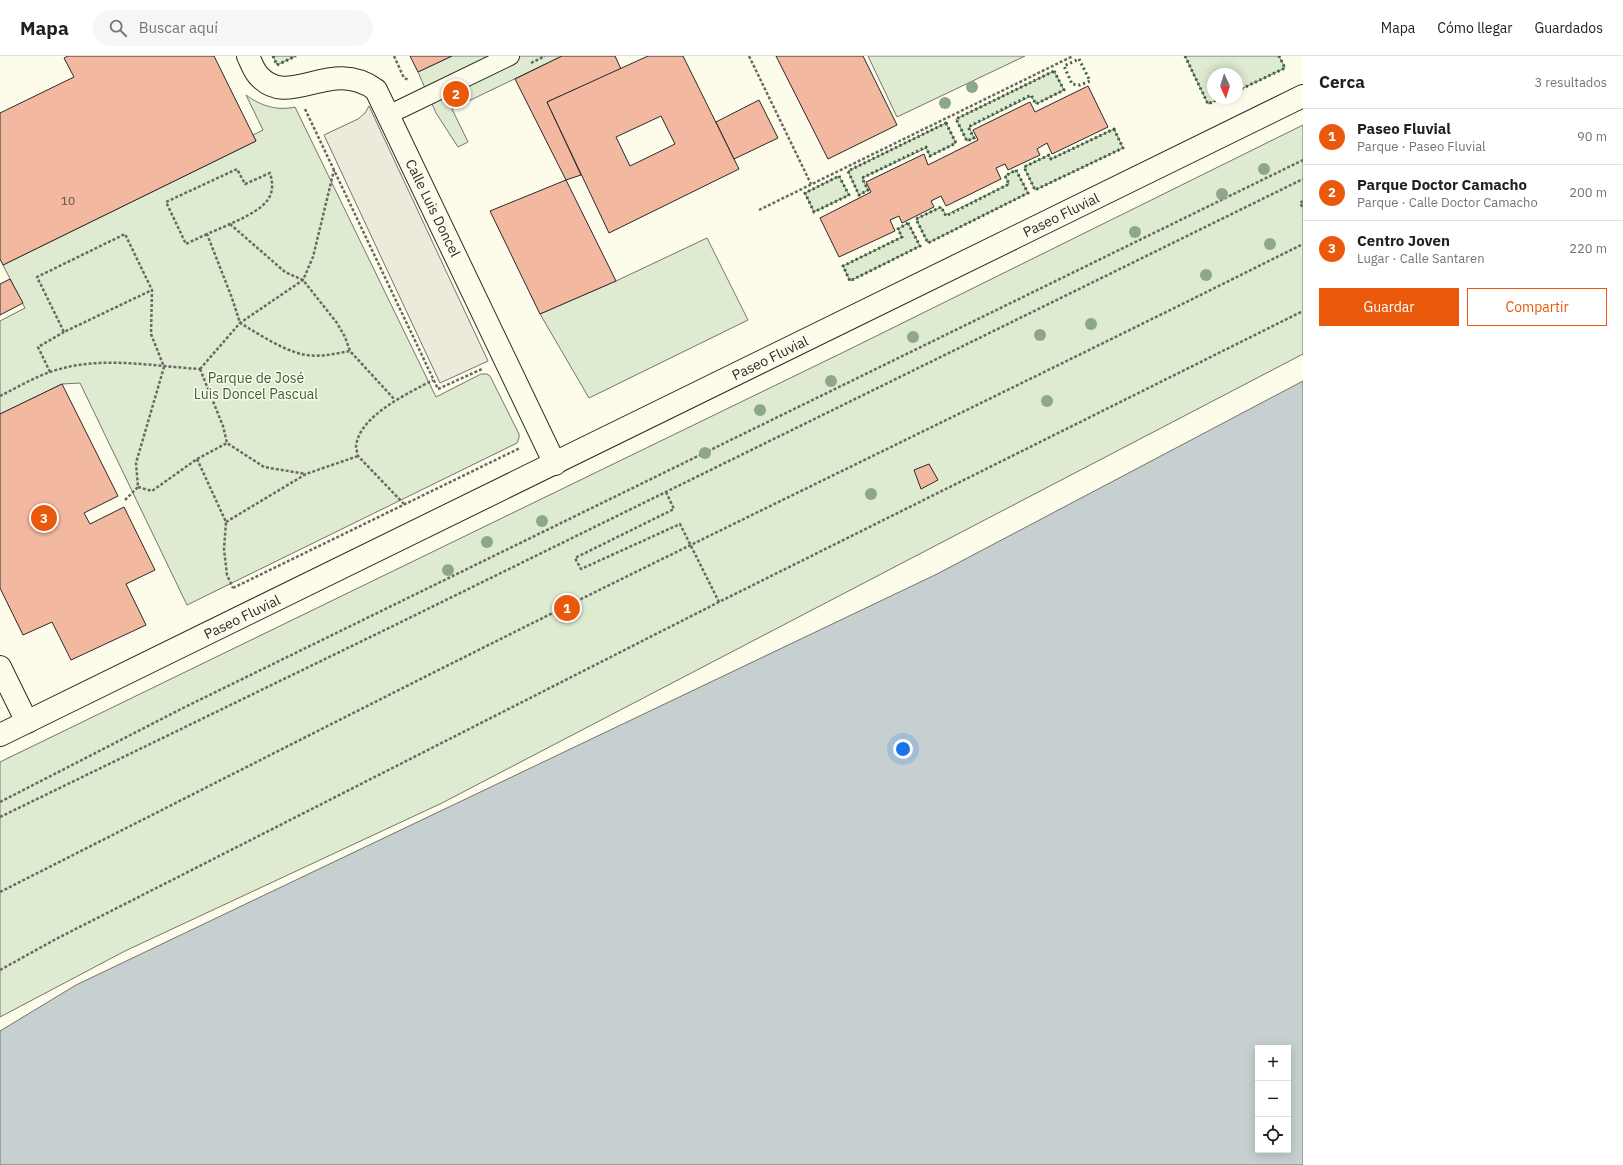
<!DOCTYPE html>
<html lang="es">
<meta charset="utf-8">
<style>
body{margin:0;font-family:"IBM Plex Sans",sans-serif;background:#f6f6f6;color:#202124}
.controls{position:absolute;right:12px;bottom:12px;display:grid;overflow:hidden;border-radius:0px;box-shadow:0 2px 10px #0003}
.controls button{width:36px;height:36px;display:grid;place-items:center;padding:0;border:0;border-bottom:1px solid #e0e0e0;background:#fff;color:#202124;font:20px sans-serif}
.compass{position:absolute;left:1207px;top:12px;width:36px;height:36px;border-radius:50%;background:#fff;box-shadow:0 2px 10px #0003;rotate:176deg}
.you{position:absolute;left:903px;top:693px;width:14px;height:14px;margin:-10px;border:3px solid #fff;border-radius:50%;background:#1a73e8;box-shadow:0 0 0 6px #1a73e833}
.badge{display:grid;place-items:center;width:26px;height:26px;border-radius:50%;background:#ea580c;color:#fff;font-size:13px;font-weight:700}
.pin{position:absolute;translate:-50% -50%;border:2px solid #fff;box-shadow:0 1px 4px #0006}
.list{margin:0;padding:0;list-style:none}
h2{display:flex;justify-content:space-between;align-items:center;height:52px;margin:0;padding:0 16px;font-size:17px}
h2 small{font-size:13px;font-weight:400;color:#757577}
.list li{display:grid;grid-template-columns:26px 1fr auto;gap:12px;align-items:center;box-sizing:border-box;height:56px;padding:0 16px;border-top:1px solid #e0e0e0}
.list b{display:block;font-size:15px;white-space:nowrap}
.list p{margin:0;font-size:13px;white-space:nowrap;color:#757577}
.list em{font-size:13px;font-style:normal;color:#757577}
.actions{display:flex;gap:8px;padding:12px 16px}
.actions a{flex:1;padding:9px 0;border:1px solid #ea580c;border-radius:0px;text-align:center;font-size:14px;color:#ea580c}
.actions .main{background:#ea580c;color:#fff}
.icon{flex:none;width:22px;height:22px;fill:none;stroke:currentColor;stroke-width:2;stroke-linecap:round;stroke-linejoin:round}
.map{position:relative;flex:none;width:1303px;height:1109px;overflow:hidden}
header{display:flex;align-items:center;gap:24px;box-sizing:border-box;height:56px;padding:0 20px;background:#fff;border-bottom:1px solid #e0e0e0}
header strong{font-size:19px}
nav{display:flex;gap:22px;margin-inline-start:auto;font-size:14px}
.search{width:280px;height:36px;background:#f6f6f6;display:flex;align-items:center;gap:10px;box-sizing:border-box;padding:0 14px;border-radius:22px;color:#757577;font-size:15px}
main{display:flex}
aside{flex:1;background:#fff}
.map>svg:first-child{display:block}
</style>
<header>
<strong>Mapa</strong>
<div class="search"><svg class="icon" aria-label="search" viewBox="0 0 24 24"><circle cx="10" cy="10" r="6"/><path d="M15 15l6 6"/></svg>Buscar aquí</div>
<nav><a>Mapa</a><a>Cómo llegar</a><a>Guardados</a></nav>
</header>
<main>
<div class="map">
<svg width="1303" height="1109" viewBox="0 0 1303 1109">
<rect width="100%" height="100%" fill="#fdfbea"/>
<!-- green -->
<g fill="#deebd1" stroke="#74746e">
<polygon points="273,0 296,0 277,9"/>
<polygon points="452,0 562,0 452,53 468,86 458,91 436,57 418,16"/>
<polygon points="868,0 1025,0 897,61"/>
<polygon points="1185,0 1279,0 1285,12 1237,35 1237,18 1213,18 1213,42 1221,42 1208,48"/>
<polygon points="1054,15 1064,34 1036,48 1031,40 969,71 974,82 967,85 956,63"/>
<path d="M246,39c15,11 31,16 49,12l141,290 45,-23h6l3,2 29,58v4l-2,5 -330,162 -107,-222 -18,1 -62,30v-93l25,-13 -22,-43 253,-124 -3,-6 10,-5z"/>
<polygon points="946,67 956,87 930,100 926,92 862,122 868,134 859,139 848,115"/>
<polygon points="1303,69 1303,298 442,747 125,895 0,961 0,706 850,293"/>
<polygon points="1114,73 1123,92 1035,134 1024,111 1049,99 1051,103"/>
<polygon points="1016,114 1028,137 928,187 916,163 941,151 946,159 1009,128 1005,120"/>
<polygon points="839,120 849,139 814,156 805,137"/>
<polygon points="908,167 920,190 850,225 843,210 902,181 898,173"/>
<polygon points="707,182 748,264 589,342 540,258 616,225"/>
</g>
<!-- parking -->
<polygon fill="#eceadb" stroke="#74746e" points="369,50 488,305 440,327 324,79 358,63 365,57"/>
<!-- water -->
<path fill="#c7d0d0" stroke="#74746e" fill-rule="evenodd" d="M1303,325v784h-1303v-134l76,-46 861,-411zM1258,992h30v102h-30z"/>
<!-- building -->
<g fill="#f2b8a0" stroke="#2b2b2b" fill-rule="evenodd">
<polygon points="68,0 214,0 256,85 3,209 0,203 0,57 74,21 64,2"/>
<polygon points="410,0 452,0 418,16"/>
<polygon points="562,0 615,0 621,13 547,46 581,119 566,124 515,23"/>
<path d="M648,0h35l56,113 -130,64 -62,-131zM661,60l14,28 -45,22 -14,-29z"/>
<polygon points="776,0 863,0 897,69 828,103"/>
<polygon points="1088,30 1108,71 1052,98 1047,87 1037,93 1040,99 1008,114 1005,108 996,112 1001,123 946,150 941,140 931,145 934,151 902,167 899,160 890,164 895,175 839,201 820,162 871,136 866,126 924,98 928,109 978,84 973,74 1030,46 1035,56"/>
<polygon points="759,44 778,82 734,103 716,66"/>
<polygon points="566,124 616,225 540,258 490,155"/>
<polygon points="10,223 23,247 0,259 0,228"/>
<polygon points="62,328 118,440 84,457 90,468 124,451 155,514 126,528 146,569 71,604 52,566 23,579 0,532 0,358"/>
<polygon points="929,408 938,424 921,433 914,414"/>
</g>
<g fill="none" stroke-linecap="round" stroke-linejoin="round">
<!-- pedestrian casing -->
<g stroke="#2b2b2b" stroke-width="20">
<polyline id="pedestrian" points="388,59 510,0"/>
</g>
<!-- minor casing -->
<g stroke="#2b2b2b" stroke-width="24">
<g id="minor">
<path d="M248,0c3,6 5,13 10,19 31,36 72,-19 118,15l179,374"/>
<polyline points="0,611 27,666"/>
<polyline points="0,679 1303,40"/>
</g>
</g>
<!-- path -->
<g stroke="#6a6964" stroke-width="2.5" stroke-dasharray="3 2" stroke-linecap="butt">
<polyline points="394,0 404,22 409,24"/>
<polyline points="749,0 811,128"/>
<polyline points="531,7 545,0"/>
<polyline points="305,53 438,333 482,313"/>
<polyline points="1303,145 1300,147 1303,152"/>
<polyline points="759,154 1073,0"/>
<polyline points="230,168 285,216 303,224 337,267 345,281 350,295 395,344"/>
<path d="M207,178l-21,10 -20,-42 71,-33 8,15 25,-11c8,26 -8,35 -29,46 -11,5 -22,10 -34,15l25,64 8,25c19,11 39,25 61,31 16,4 33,0 49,-3"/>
<polyline points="200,313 240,267 303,224 313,201 334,114"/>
<polyline points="200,313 223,370 227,387 264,411 306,418"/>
<polyline points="50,316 38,291 64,276"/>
<path d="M0,340c16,-8 33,-18 50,-24 48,-17 100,-6 150,-3"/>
<polyline points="197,403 226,466 224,493 227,519 233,532"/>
<polyline points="138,431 152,435 197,403 227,387"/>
<polyline points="666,436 674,453 575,502 581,513 680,468 719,546"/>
<polyline points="125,444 138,431 136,407 164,311 151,278 152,234 125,178 37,221 64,276 152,234"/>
<path d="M404,448l-46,-48c0,-3 -2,-6 -2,-9 2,-31 53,-54 77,-67"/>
<polyline points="226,466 306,418 358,400"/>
<polyline points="233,532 520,392"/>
<polyline points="0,746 183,652 1303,104"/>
<polyline points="0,761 393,570 1303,123"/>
<path d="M0,836c194,-98 387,-197 581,-293 241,-119 482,-235 722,-355"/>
<polyline points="0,914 56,883 719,546 1303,255"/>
</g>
<!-- pedestrian -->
<use href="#pedestrian" stroke="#fdfbea" stroke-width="18"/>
<!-- minor -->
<use href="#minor" stroke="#fdfbea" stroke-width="22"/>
<!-- hedge -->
<g stroke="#34623c" stroke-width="3" stroke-dasharray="2 3" stroke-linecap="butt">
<polyline points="273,0 277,9 296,0"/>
<polyline points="1185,0 1208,48 1221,42"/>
<polygon points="1079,3 1090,25 1080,29 1072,28 1064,10"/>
<polygon points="1054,15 1064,34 1036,48 1031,39 968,71 974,82 967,85 956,63"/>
<polyline points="1237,35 1285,12 1279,0"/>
<polygon points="946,67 956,87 930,100 926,91 862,122 868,134 859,139 848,115"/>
<polygon points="1114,73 1123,92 1035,134 1024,111 1049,99 1051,103"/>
<polygon points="1016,114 1028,137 928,187 916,163 941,151 946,160 1009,128 1005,120"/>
<polygon points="839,120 849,139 814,156 805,137"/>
<polygon points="908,167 920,190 850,225 843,210 902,181 898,173"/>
</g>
</g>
<!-- trees -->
<g fill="#8ea78a">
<circle cx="972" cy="31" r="6"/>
<circle cx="945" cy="47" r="6"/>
<circle cx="1264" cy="113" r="6"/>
<circle cx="1222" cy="138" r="6"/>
<circle cx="1135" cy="176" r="6"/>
<circle cx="1270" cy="188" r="6"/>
<circle cx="1206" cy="219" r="6"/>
<circle cx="1091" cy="268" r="6"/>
<circle cx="1040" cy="279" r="6"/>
<circle cx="913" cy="281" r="6"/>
<circle cx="831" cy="325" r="6"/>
<circle cx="1047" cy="345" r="6"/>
<circle cx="760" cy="354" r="6"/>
<circle cx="705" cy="397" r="6"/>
<circle cx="871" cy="438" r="6"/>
<circle cx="542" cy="465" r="6"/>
<circle cx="487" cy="486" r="6"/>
<circle cx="448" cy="514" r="6"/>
</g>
<g text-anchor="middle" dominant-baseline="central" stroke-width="3" stroke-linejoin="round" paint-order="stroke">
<!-- number labels -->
<g font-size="12" fill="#5d4e48">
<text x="68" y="144">10</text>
</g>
<!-- street labels -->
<g font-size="14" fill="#2b2b2b" stroke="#fdfbea">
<text transform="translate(433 152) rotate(64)">Calle Luis Doncel</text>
<text transform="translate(1061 159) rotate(-26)">Paseo Fluvial</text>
<text transform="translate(770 302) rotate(-26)">Paseo Fluvial</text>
<text transform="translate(242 561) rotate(-26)">Paseo Fluvial</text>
</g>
<!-- park labels -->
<g font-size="14" fill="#34623c" stroke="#fdfbea">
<text x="256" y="322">Parque de José<tspan x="256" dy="16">Luis Doncel Pascual</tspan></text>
</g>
</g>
</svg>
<div class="controls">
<button>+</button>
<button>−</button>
<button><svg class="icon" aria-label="locate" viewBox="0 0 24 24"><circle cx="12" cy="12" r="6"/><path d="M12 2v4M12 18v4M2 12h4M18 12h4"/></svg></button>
</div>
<svg class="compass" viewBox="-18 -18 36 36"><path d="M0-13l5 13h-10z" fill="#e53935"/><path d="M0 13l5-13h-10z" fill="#757577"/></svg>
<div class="you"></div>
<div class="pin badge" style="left:567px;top:552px">1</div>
<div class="pin badge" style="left:456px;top:38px">2</div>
<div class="pin badge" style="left:44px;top:462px">3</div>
</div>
<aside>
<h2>Cerca<small>3 resultados</small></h2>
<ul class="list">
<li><span class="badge">1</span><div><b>Paseo Fluvial</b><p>Parque · Paseo Fluvial</p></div><em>90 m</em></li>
<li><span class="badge">2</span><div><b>Parque Doctor Camacho</b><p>Parque · Calle Doctor Camacho</p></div><em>200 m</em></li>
<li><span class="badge">3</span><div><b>Centro Joven</b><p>Lugar · Calle Santaren</p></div><em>220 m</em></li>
</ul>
<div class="actions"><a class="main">Guardar</a><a>Compartir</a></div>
</aside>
</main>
